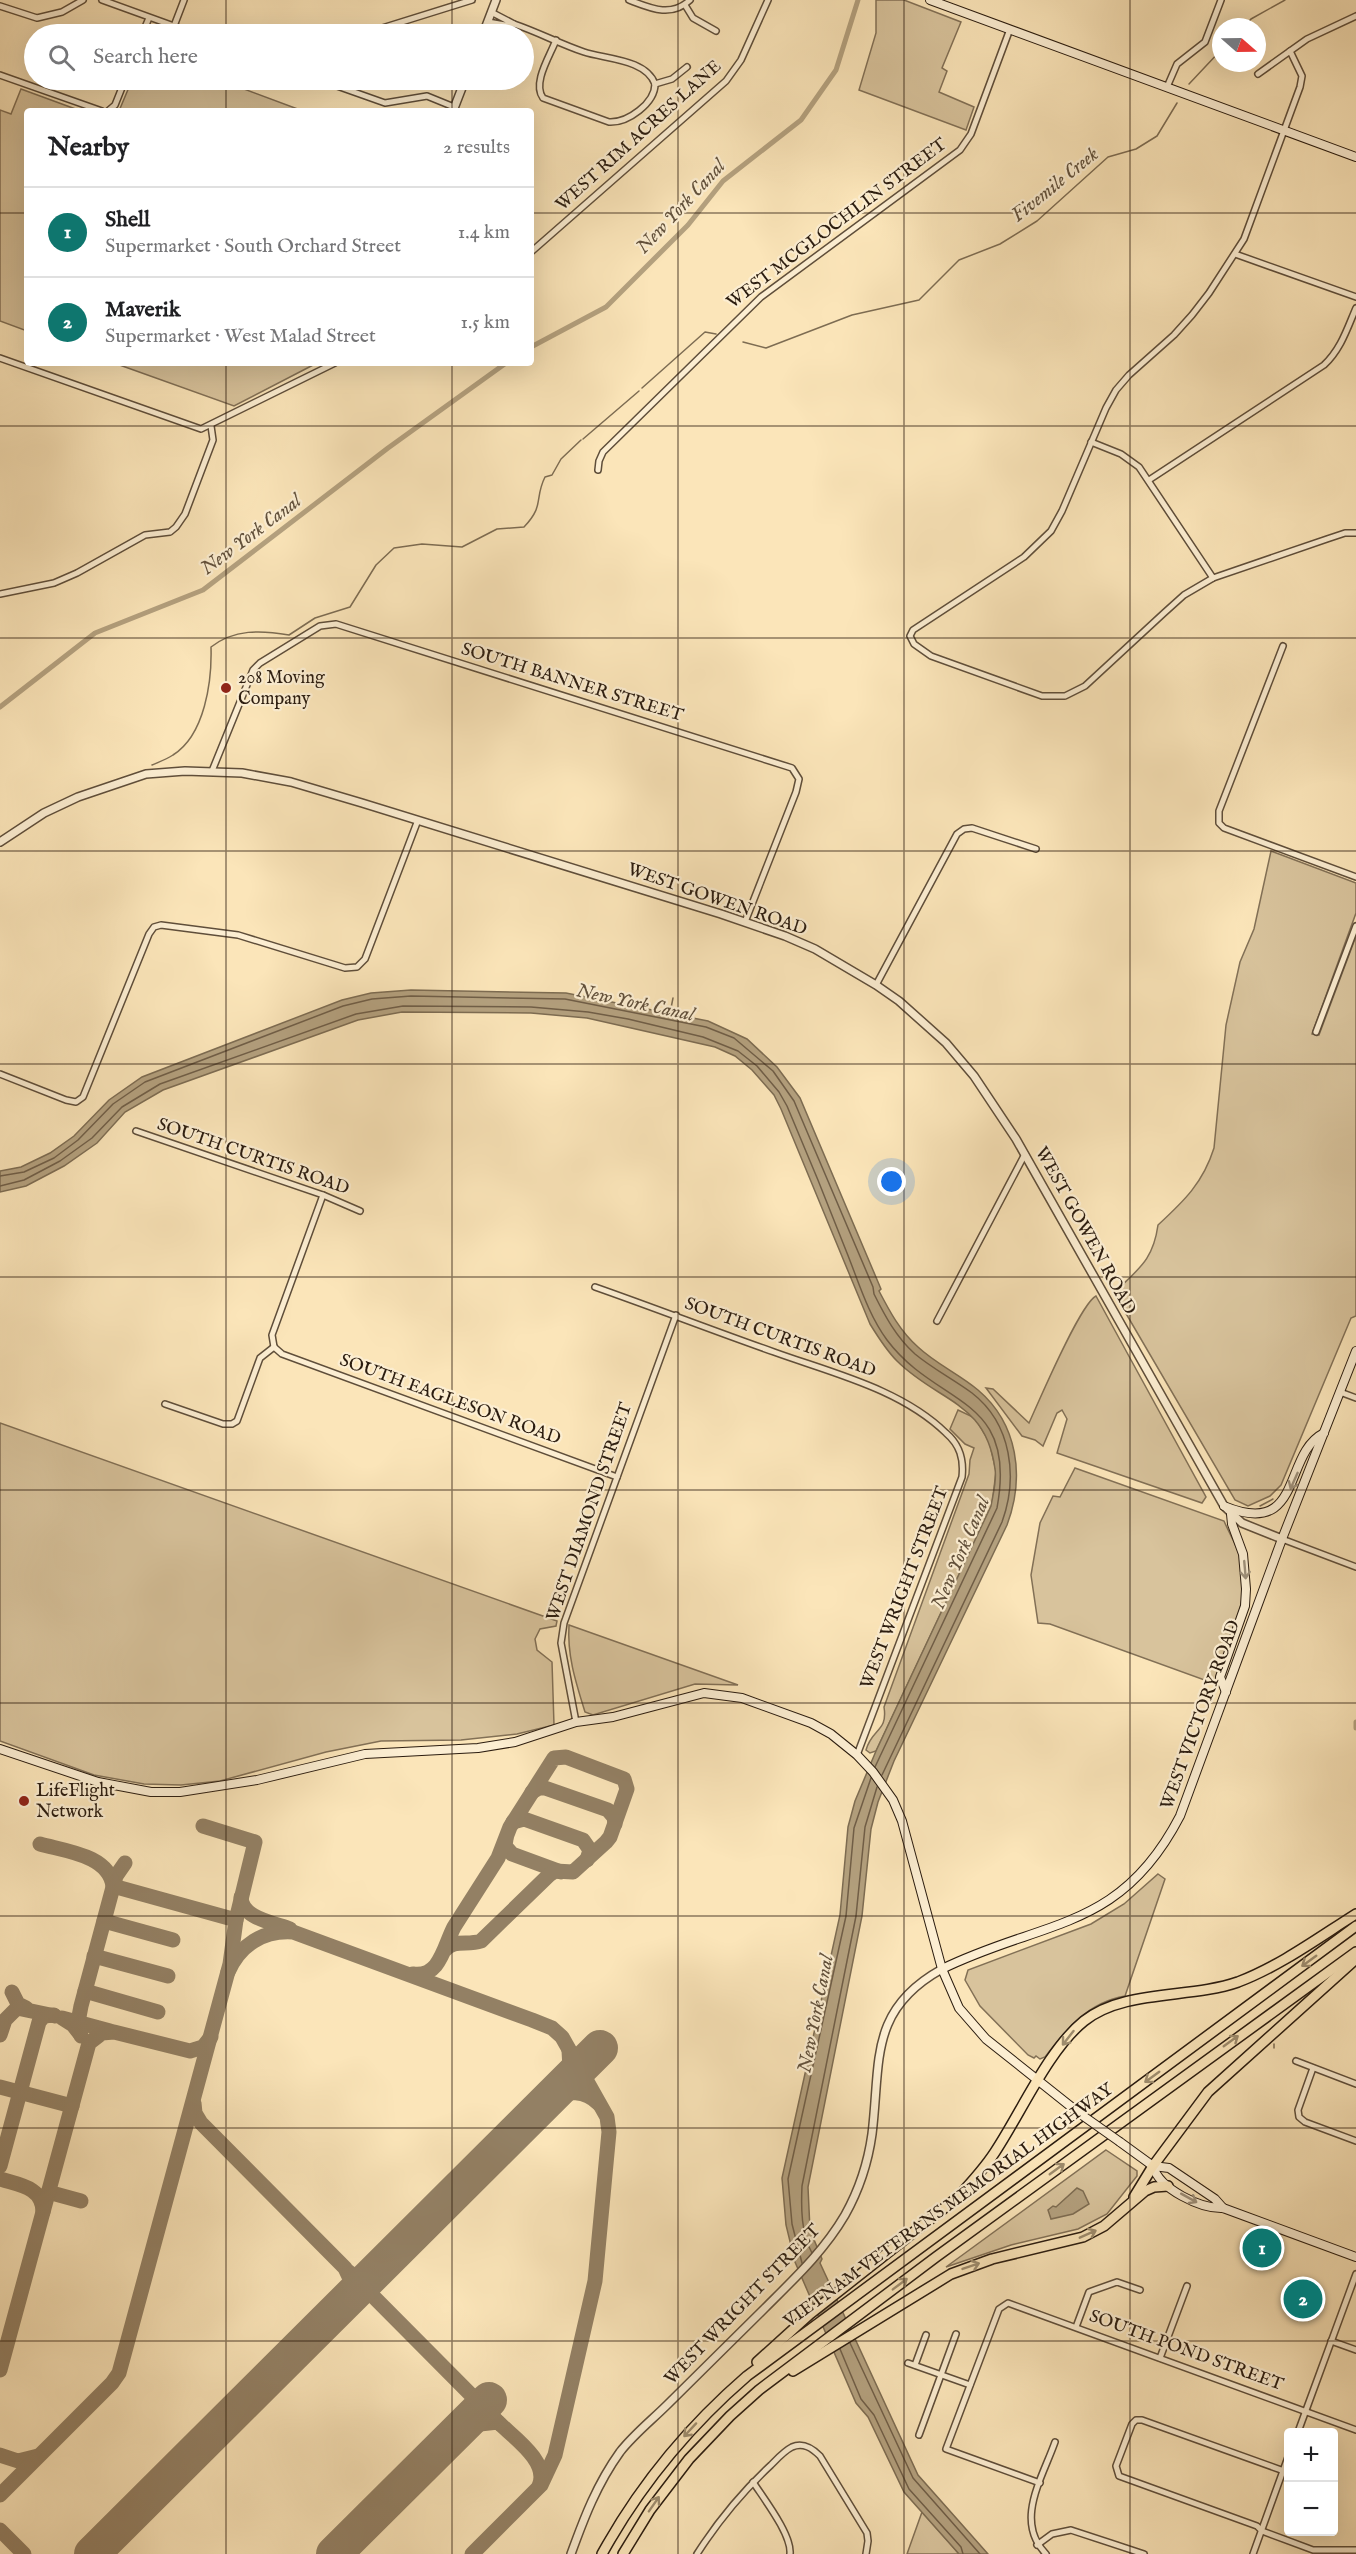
<!DOCTYPE html>
<meta charset="utf-8">
<style>
body{margin:0;font-family:"IM FELL English",serif;background:#f6f6f6;color:#202124}
.controls{position:absolute;right:18px;bottom:18px;display:grid;overflow:hidden;border-radius:6px;box-shadow:0 6px 24px #0002}
.controls button{width:54px;height:54px;display:grid;place-items:center;padding:0;border:0;border-bottom:2px solid #e0e0e0;background:#fff;color:#202124;font:30px sans-serif}
.compass{position:absolute;left:1212px;top:18px;width:54px;height:54px;border-radius:50%;background:#fff;box-shadow:0 6px 24px #0002;rotate:110deg}
.you{position:absolute;left:892px;top:1182px;width:21px;height:21px;margin:-15px;border:4px solid #fff;border-radius:50%;background:#1a73e8;box-shadow:0 0 0 9px #1a73e833}
.badge{display:grid;place-items:center;width:39px;height:39px;border-radius:50%;background:#0f766e;color:#fff;font-size:20px;font-weight:700}
.pin{position:absolute;translate:-50% -50%;border:3px solid #fff;box-shadow:0 2px 6px #0006}
.list{margin:0;padding:0;list-style:none}
h2{display:flex;justify-content:space-between;align-items:center;height:78px;margin:0;padding:0 24px;font-size:26px}
h2 small{font-size:20px;font-weight:400;color:#757577}
.list li{display:grid;grid-template-columns:39px 1fr auto;gap:18px;align-items:center;box-sizing:border-box;height:90px;padding:0 24px;border-top:2px solid #e0e0e0}
.list b{display:block;font-size:22px;white-space:nowrap}
.list p{margin:0;font-size:20px;white-space:nowrap;color:#757577}
.list em{font-size:20px;font-style:normal;color:#757577}
.icon{flex:none;width:33px;height:33px;fill:none;stroke:currentColor;stroke-width:2;stroke-linecap:round;stroke-linejoin:round}
.map{position:relative;flex:none;width:1356px;height:2554px;overflow:hidden}
.search{position:absolute;background:#fff;box-shadow:0 6px 24px #0002;left:24px;top:24px;width:510px;height:66px;display:flex;align-items:center;gap:15px;box-sizing:border-box;padding:0 21px;border-radius:33px;color:#757577;font-size:22px}
.panel{position:absolute;background:#fff;box-shadow:0 6px 24px #0002;left:24px;top:108px;width:510px;height:258px;border-radius:6px}
.map>svg:first-child{display:block}
</style>
<div class="map">
<svg width="1356" height="2554" viewBox="0 0 1356 2554">
<rect width="100%" height="100%" fill="#fbe5b9"/>
<filter id="stains"><feTurbulence type="fractalNoise" baseFrequency=".00333" numOctaves="4"/><feColorMatrix values="0 0 0 0 .2 0 0 0 0 .09 0 0 0 0 .02 0 0 0 .5 -.17"/></filter>
<radialGradient id="worn" r=".72"><stop offset=".6" stop-color="#630" stop-opacity="0"/><stop offset="1" stop-color="#630" stop-opacity=".3"/></radialGradient>
<!-- green -->
<g fill="#d8c39c" stroke="#827056" stroke-width="1.5">
<polygon points="876,0 904,0 961,22 942,68 947,71 939,92 974,107 966,130 859,90 876,33"/>
<polygon points="132,80 220,80 303,111 119,111"/>
<polygon points="21,89 81,111 27,111 27,331 0,321 0,110 11,114"/>
<polygon points="114,363 317,363 234,406"/>
<path d="M1271,851l85,32v30l-44,121 7,1 37,-99v380l-5,2 -70,167 -11,11 -22,10 -13,-6 -121,-207c24,-24 39,-32 44,-68 26,-24 45,-42 56,-77l12,-123 14,-63 14,-33z"/>
<path d="M1096,1296l110,201 -4,6 -145,-50 10,-34 -5,-9 -5,3 -14,33 -8,-6 -13,-4 -36,-48 7,1 36,34c10,-22 51,-119 67,-127z"/>
<path d="M958,1410l17,8 14,23 7,30 -4,34 -116,246 -6,2 -4,-3c6,-22 22,-18 18,-43l85,-233 1,-14 4,-12 -9,-4 -15,-15z"/>
<polygon points="0,1423 557,1621 556,1626 540,1629 535,1639 537,1650 552,1662 554,1725 517,1734 461,1740 381,1741 326,1752 220,1781 181,1785 144,1784 94,1775 0,1741"/>
<path d="M1075,1468l149,53c5,12 14,26 17,39 10,41 -13,84 -26,121l-5,1 -160,-58 -12,-1 -7,-48 9,-52 13,-27 7,1z"/>
<path d="M569,1625l169,60 -43,-1 -102,31 -8,-3c-9,-29 -18,-56 -16,-87z"/>
<path d="M1158,1874l7,5 -40,117c-37,6 -59,34 -80,61l-5,2 -4,-3 -2,2 -6,-3 -48,-49 -15,-26 3,-10 123,-46 33,-20z"/>
<polygon points="1106,2150 1137,2171 1137,2176 1107,2214 1078,2229 1011,2245 946,2267"/>
<polygon points="922,2512 954,2548 959,2554 907,2554"/>
</g>
<!-- water -->
<g fill="#b4a17f" stroke="#7d6c52" stroke-width="1.5">
<path d="M411,990l155,3 142,28 39,18 30,28 23,31 81,191 -2,2c11,21 21,40 39,56 18,17 41,27 60,43 40,34 47,87 29,135l-113,236 -16,41 -7,27 -9,87 -54,271 2,43 12,29 -2,4 98,212 70,79h-29l-55,-62 -36,-75 -12,-14 -61,-141 -9,-37 -4,-47 58,-263 8,-88 7,-26 21,-50 115,-245c2,-12 6,-26 4,-37 -9,-68 -57,-67 -98,-108 -11,-11 -19,-24 -27,-37l-89,-215 -7,-14 -22,-25 -17,-14 -20,-9 -128,-29 -56,-5 -129,-1 -44,8 -195,70 -38,22 -28,31 -33,23 -38,20 -26,6v-21l21,-4 29,-14 24,-17 35,-36 33,-23 200,-77 29,-7z"/>
<polygon points="1077,2188 1083,2191 1089,2204 1073,2214 1051,2219 1048,2210 1053,2206 1056,2207"/>
</g>
<g fill="none" stroke-linecap="round" stroke-linejoin="round">
<!-- shore -->
<g stroke="#705e47" stroke-width="1.5">
<path d="M0,1176l24,-4 30,-14 24,-18 35,-36 32,-22 198,-76 29,-7 39,-3 154,3 141,28 28,11 39,33 21,30 79,186 1,7c11,22 22,43 41,60 18,15 38,25 57,39 40,31 46,85 30,129l-120,253"/>
<path d="M0,1186l24,-6 36,-19 32,-23 30,-31 38,-23 196,-70 47,-8 128,1 57,5 40,7 75,18 35,14 19,15 22,26 8,14c21,49 41,98 60,147 12,30 21,61 40,87 51,68 131,54 110,168l-122,259"/>
<path d="M812,2253c-11,-20 -11,-45 -10,-67l54,-270 9,-89 12,-40"/>
<polyline points="802,2263 792,2224 788,2179 846,1916 854,1828 871,1778"/>
<polyline points="850,2343 913,2478 980,2554"/>
<polyline points="840,2349 861,2399 874,2415 909,2489 961,2547 963,2554"/>
</g>
<!-- stream -->
<g stroke="#7d6c52" stroke-width="1.5">
<polyline points="1244,27 1251,19 1285,0"/>
<polyline points="1189,84 1221,50"/>
<polyline points="743,342 766,348 852,315 919,300 959,260 1000,244 1037,221 1108,157 1136,149 1157,136 1177,103"/>
<polyline points="642,388 705,332 716,334"/>
<polyline points="583,439 639,391"/>
<path d="M152,765c7,-3 15,-6 21,-10 32,-20 39,-74 38,-108 23,-18 50,-17 78,-12l26,-17 35,-11 26,-42 18,-17 28,-4 40,3 35,-18 27,-2c21,-22 10,-28 21,-50l7,-2 9,-16 20,-19"/>
<polyline points="670,1013 673,998"/>
<polyline points="1260,1506 1273,1499"/>
<polyline points="1274,2048 1274,2044"/>
</g>
<!-- canal -->
<g stroke="#b4a17f" stroke-width="5">
<polyline points="531,347 606,307 688,225 723,181 801,120 836,70 858,0"/>
<polyline points="0,707 95,633 203,590 388,448 506,363"/>
<polyline points="1356,1722 1356,1728"/>
</g>
<!-- taxiway -->
<g stroke="#938064" stroke-width="15">
<polyline points="532,1792 539,1788 545,1788 608,1810 614,1817 615,1824"/>
<polyline points="513,1822 524,1819 583,1840 590,1850 587,1860"/>
<polyline points="203,1826 255,1842 236,1920"/>
<polyline points="506,1839 505,1846 512,1854 561,1872"/>
<path d="M241,1897c0,21 33,26 49,32"/>
<polyline points="104,1921 173,1940"/>
<polyline points="94,1956 168,1976"/>
<path d="M228,1972c12,-27 35,-42 65,-40l239,88 20,8 10,9 45,80 2,15 -14,149 -40,174 -14,30 -69,69"/>
<path d="M413,1974c27,4 31,-28 41,-47l44,-69 12,-31 44,-69 12,-1 58,22 3,10 -17,48 -4,5 -33,30 -18,-1 -6,4 -68,66c-14,5 -27,-3 -37,10"/>
<polyline points="85,1991 158,2012"/>
<polyline points="12,1992 18,2004 26,2008"/>
<polyline points="80,2034 73,2025 62,2018 110,2031"/>
<polyline points="0,2035 5,2020 17,2008 55,2016"/>
<polyline points="81,2036 78,2022 81,2006 116,1876 125,1863"/>
<polyline points="0,2087 72,2106"/>
<polyline points="560,2088 570,2069 569,2050"/>
<path d="M549,2099c19,-8 35,-10 50,5"/>
<polyline points="194,2103 195,2113 201,2123 345,2268 352,2283 348,2300"/>
<polyline points="0,2166 39,2022 44,2016 54,2015"/>
<path d="M0,2179c19,6 43,8 43,33"/>
<polyline points="48,2192 81,2201"/>
<polyline points="349,2272 500,2424"/>
<polyline points="0,2370 89,2043 102,2033 114,2032 190,2051 203,2047 211,2037"/>
<path d="M462,2426l36,-4c15,15 52,40 41,64"/>
<polyline points="0,2455 18,2461 38,2456"/>
<path d="M0,2495l112,-112 7,-10 111,-409 6,-44 -123,-34c-4,-31 -48,-35 -73,-42"/>
<polyline points="0,2530 24,2554"/>
</g>
<!-- runway -->
<g stroke="#938064" stroke-width="36">
<polyline points="92,2554 600,2048"/>
<polyline points="334,2554 489,2400"/>
</g>
<!-- minor casing -->
<g stroke="#5f4e3a" stroke-width="8">
<g id="minor">
<polyline points="102,0 196,34"/>
<path d="M629,0c21,8 42,18 61,0"/>
<polyline points="685,5 693,18 716,31"/>
<polyline points="0,6 37,18 62,12 83,0"/>
<polyline points="488,22 505,25 514,24 491,12"/>
<path d="M514,24c24,8 46,20 70,28 21,7 62,7 71,32"/>
<polyline points="174,26 184,0"/>
<polyline points="142,34 149,18"/>
<polyline points="363,34 472,0"/>
<path d="M556,40c-6,16 -24,43 -13,58l66,24c19,1 46,-19 46,-38"/>
<polyline points="1290,51 1302,76 1300,87 1244,239 1209,293 1192,315 1174,335 1129,375 1116,390 1106,408 1062,511 1051,531 1024,557 913,630 910,636 914,644 931,656 1042,696 1065,696 1085,686 1164,613 1184,595 1213,578 1327,539 1345,533 1356,533"/>
<polyline points="1258,74 1307,39 1356,16"/>
<polyline points="0,75 102,111"/>
<polyline points="320,80 385,103 427,96 454,107"/>
<polyline points="655,84 672,79 687,67"/>
<polyline points="1167,87 1177,64 1205,42 1221,0"/>
<polyline points="108,111 115,105 125,80"/>
<polyline points="531,252 726,81 741,60 768,0"/>
<polyline points="1235,254 1356,297"/>
<polyline points="0,358 201,429 335,363"/>
<polyline points="1091,442 1121,454 1139,467 1213,578"/>
<polyline points="598,470 599,461 603,452 761,297 960,150 971,134 1010,29"/>
<path d="M1149,480l175,-115c17,-16 23,-36 32,-57"/>
<polyline points="0,594 54,583 77,573 145,535 170,532 176,527 185,514 213,440 211,426"/>
<polyline points="1283,646 1219,811 1219,823 1224,828 1356,877"/>
<polyline points="212,771 253,670 260,663 320,626 336,624 792,768 799,779 796,792 745,922"/>
<polyline points="876,985 957,834 964,829 972,828 1036,849"/>
<polyline points="1316,1032 1356,926"/>
<polyline points="0,1074 66,1100 76,1102 83,1097 149,934 154,927 161,925 238,935 345,968 357,967 365,959 418,820"/>
<polyline points="136,1131 323,1195 360,1211"/>
<path d="M595,1287c60,21 119,44 179,65 58,21 127,37 172,81 14,12 18,26 16,44l-105,278"/>
<polyline points="937,1321 1025,1154"/>
<polyline points="274,1347 282,1354 617,1477"/>
<polyline points="274,1347 272,1335 323,1195"/>
<polyline points="1340,1392 1356,1398"/>
<polyline points="165,1404 223,1424 232,1424 237,1421 260,1358 274,1347"/>
<polyline points="1282,1539 1356,1567"/>
<polyline points="576,1722 561,1643 564,1623 676,1315"/>
<polyline points="1296,2061 1356,2084"/>
<polyline points="1313,2068 1298,2110 1299,2117 1305,2122 1356,2141"/>
<polyline points="1076,2327 1089,2292 1117,2282 1140,2290"/>
<polyline points="1331,2341 1356,2350"/>
<polyline points="1160,2358 1187,2286"/>
<polyline points="908,2363 970,2385"/>
<polyline points="915,2365 926,2335"/>
<polyline points="1298,2432 1356,2274"/>
<polyline points="919,2435 956,2334"/>
<polyline points="1284,2471 1142,2420 1136,2420 1132,2424 1116,2466 1119,2476 1257,2526 1262,2531 1313,2550 1356,2550"/>
<path d="M753,2482c11,17 39,53 37,72"/>
<polyline points="1040,2483 946,2449 999,2309 1008,2303 1356,2430"/>
<polyline points="1037,2545 1052,2534 1071,2530 1144,2554"/>
<path d="M697,2554c21,-33 45,-62 74,-89 6,-6 13,-14 21,-18 11,-5 20,1 28,9l47,77 1,8 -2,13"/>
<path d="M1046,2554c-32,-33 -4,-75 9,-112"/>
<polyline points="1253,2554 1288,2457"/>
</g>
</g>
<!-- tertiary casing -->
<g stroke="#5f4e3a" stroke-width="10">
<g id="tertiary">
<polyline points="483,34 496,0"/>
<polyline points="453,111 465,80"/>
<polyline points="0,842 44,813 78,797 146,774 185,771 242,773 291,782 362,803 721,914 785,936 815,949 876,985 899,1001 946,1043 974,1076 1016,1139 1224,1506 1242,1523 1282,1539"/>
<path d="M571,2554c13,-36 26,-70 49,-102 13,-17 33,-33 48,-48 32,-32 65,-64 97,-96 29,-29 59,-57 80,-93 14,-25 23,-52 27,-81 9,-72 -4,-124 70,-165"/>
</g>
</g>
<!-- secondary casing -->
<g stroke="#2b1c0f" stroke-width="10">
<g id="secondary">
<polyline points="930,0 1356,157"/>
<path d="M1224,1506c80,33 58,-52 100,-73"/>
<polyline points="1226,1692 1220,1677 1245,1606 1246,1589 1243,1554 1232,1524 1231,1514"/>
<polyline points="0,1749 98,1782 151,1792 180,1792 257,1780 365,1754 478,1748 515,1742 576,1722 613,1717 704,1693 742,1698 811,1723 831,1734 857,1755 873,1772 893,1800 902,1821 942,1969 959,2008 986,2039 1079,2113"/>
<path d="M942,1969c102,-50 178,-37 238,-153l102,-277 74,-188"/>
<polyline points="1120,2142 1153,2166 1169,2168 1215,2199 1223,2208"/>
<path d="M1153,2166c6,23 48,43 70,42l133,49"/>
</g>
</g>
<!-- motorway casing -->
<g stroke="#2b1c0f" stroke-width="12">
<g id="motorway">
<polyline points="1134,2197 1153,2166 1208,2092 1356,1959"/>
<path d="M757,2362l53,-48 147,-116c14,-15 27,-29 38,-46 26,-39 53,-102 89,-131 40,-32 106,-22 154,-39 42,-16 80,-44 118,-68"/>
<polyline points="793,2371 951,2274 992,2259 1083,2237 1104,2226 1145,2191 1154,2187 1168,2186"/>
<path d="M602,2554c38,-69 86,-127 145,-178l609,-450"/>
<polyline points="623,2554 650,2510 689,2459 730,2416 759,2390 936,2257 1356,1952"/>
</g>
</g>
<!-- minor -->
<use href="#minor" stroke="#fceed2" stroke-width="5"/>
<!-- tertiary -->
<use href="#tertiary" stroke="#fceed2" stroke-width="7"/>
<!-- secondary -->
<use href="#secondary" stroke="#fceed2" stroke-width="8"/>
<!-- motorway -->
<use href="#motorway" stroke="#fbe5b9" stroke-width="9"/>
<!-- secondary-bridge casing -->
<g stroke="#2b1c0f" stroke-width="10" stroke-linecap="butt">
<polyline id="secondary-bridge" points="1079,2113 1120,2142"/>
</g>
<!-- secondary-bridge -->
<use href="#secondary-bridge" stroke="#fceed2" stroke-width="8"/>
</g>
<!-- one-way arrows -->
<defs><path id="oneway-shaft" d="M-6 0H5M1.5-3L5.5 0L1.5 3" fill="none" stroke-width="1.6" stroke-linecap="round" stroke-linejoin="round" transform="scale(1.5)"/></defs>
<g stroke="#9e907a">
<use href="#oneway-shaft" transform="translate(1294 1481) rotate(114)"/>
<use href="#oneway-shaft" transform="translate(1245 1570) rotate(85)"/>
<use href="#oneway-shaft" transform="translate(1189 2198) rotate(29)"/>
</g>
<g stroke="#9d8b6c">
<use href="#oneway-shaft" transform="translate(1309 1961) rotate(144)"/>
<use href="#oneway-shaft" transform="translate(1068 2038) rotate(128)"/>
<use href="#oneway-shaft" transform="translate(1231 2041) rotate(-36)"/>
<use href="#oneway-shaft" transform="translate(1152 2077) rotate(144)"/>
<use href="#oneway-shaft" transform="translate(1057 2169) rotate(-36)"/>
<use href="#oneway-shaft" transform="translate(1088 2234) rotate(-24)"/>
<use href="#oneway-shaft" transform="translate(971 2266) rotate(-19)"/>
<use href="#oneway-shaft" transform="translate(900 2284) rotate(-37)"/>
<use href="#oneway-shaft" transform="translate(690 2430) rotate(133)"/>
<use href="#oneway-shaft" transform="translate(654 2504) rotate(-55)"/>
</g>
<!-- grid -->
<path fill="none" stroke="#2b1c0f" stroke-width="1.5" stroke-opacity="0.55" d="M226,0v34M452,0v34M678,0v2554M904,0v2554M1130,0v2554M226,80v31M452,80v31M0,213h27M531,213h825M226,363v2191M452,363v2191M0,426h1356M0,638h1356M0,851h1356M0,1064h1356M0,1277h1356M0,1490h1356M0,1703h1356M0,1916h1356M0,2128h1356M0,2341h1356"/>
<!-- markers -->
<g fill="#8f2418" stroke="#fceed2" stroke-width="2">
<circle cx="226" cy="688" r="6"/>
<circle cx="24" cy="1801" r="6"/>
</g>
<g text-anchor="middle" dominant-baseline="central" stroke-width="4.5" stroke-linejoin="round" paint-order="stroke">
<!-- street labels -->
<g font-size="18" fill="#2b1c0f" stroke="#fceed2">
<text transform="translate(639 136) rotate(-42)">WEST RIM ACRES LANE</text>
<text transform="translate(837 224) rotate(-37)">WEST MCGLOCHLIN STREET</text>
<text transform="translate(572 683) rotate(17)">SOUTH BANNER STREET</text>
<text transform="translate(717 900) rotate(19)">WEST GOWEN ROAD</text>
<text transform="translate(253 1157) rotate(19)">SOUTH CURTIS ROAD</text>
<text transform="translate(1085 1231) rotate(61)">WEST GOWEN ROAD</text>
<text transform="translate(780 1338) rotate(20)">SOUTH CURTIS ROAD</text>
<text transform="translate(450 1400) rotate(20)">SOUTH EAGLESON ROAD</text>
<text transform="translate(590 1512) rotate(-71)">WEST DIAMOND STREET</text>
<text transform="translate(905 1588) rotate(-69)">WEST WRIGHT STREET</text>
<text transform="translate(1201 1715) rotate(-70)">WEST VICTORY ROAD</text>
<text transform="translate(949 2206) rotate(-36)">VIETNAM VETERANS MEMORIAL HIGHWAY</text>
<text transform="translate(743 2305) rotate(-46)">WEST WRIGHT STREET</text>
<text transform="translate(1186 2351) rotate(20)">SOUTH POND STREET</text>
</g>
<!-- poi labels -->
<g font-size="18" fill="#2b1c0f" stroke="#fceed2" text-anchor="start">
<text x="238" y="678">208 Moving<tspan x="238" dy="21">Company</tspan></text>
<text x="36" y="1791">LifeFlight<tspan x="36" dy="21">Network</tspan></text>
</g>
<!-- water labels -->
<g font-size="20" font-style="italic" fill="#62513c" stroke="#fceed2">
<text transform="translate(1055 185) rotate(-39)">Fivemile Creek</text>
<text transform="translate(681 207) rotate(-47)">New York Canal</text>
<text transform="translate(251 535) rotate(-37)">New York Canal</text>
<text transform="translate(635 1003) rotate(12)">New York Canal</text>
<text transform="translate(961 1553) rotate(-67)">New York Canal</text>
<text transform="translate(816 2014) rotate(-79)">New York Canal</text>
</g>
</g>
<rect width="100%" height="100%" filter="url(#stains)"/>
<rect width="100%" height="100%" fill="url(#worn)"/>
</svg>
<div class="controls">
<button>+</button>
<button>−</button>
</div>
<svg class="compass" viewBox="-18 -18 36 36"><path d="M0-13l5 13h-10z" fill="#e53935"/><path d="M0 13l5-13h-10z" fill="#757577"/></svg>
<div class="you"></div>
<div class="pin badge" style="left:1262px;top:2248px">1</div>
<div class="pin badge" style="left:1303px;top:2299px">2</div>
<div class="search"><svg class="icon" aria-label="search" viewBox="0 0 24 24"><circle cx="10" cy="10" r="6"/><path d="M15 15l6 6"/></svg>Search here</div>
<section class="panel">
<h2>Nearby<small>2 results</small></h2>
<ul class="list">
<li><span class="badge">1</span><div><b>Shell</b><p>Supermarket · South Orchard Street</p></div><em>1.4 km</em></li>
<li><span class="badge">2</span><div><b>Maverik</b><p>Supermarket · West Malad Street</p></div><em>1.5 km</em></li>
</ul>
</section>
</div>
